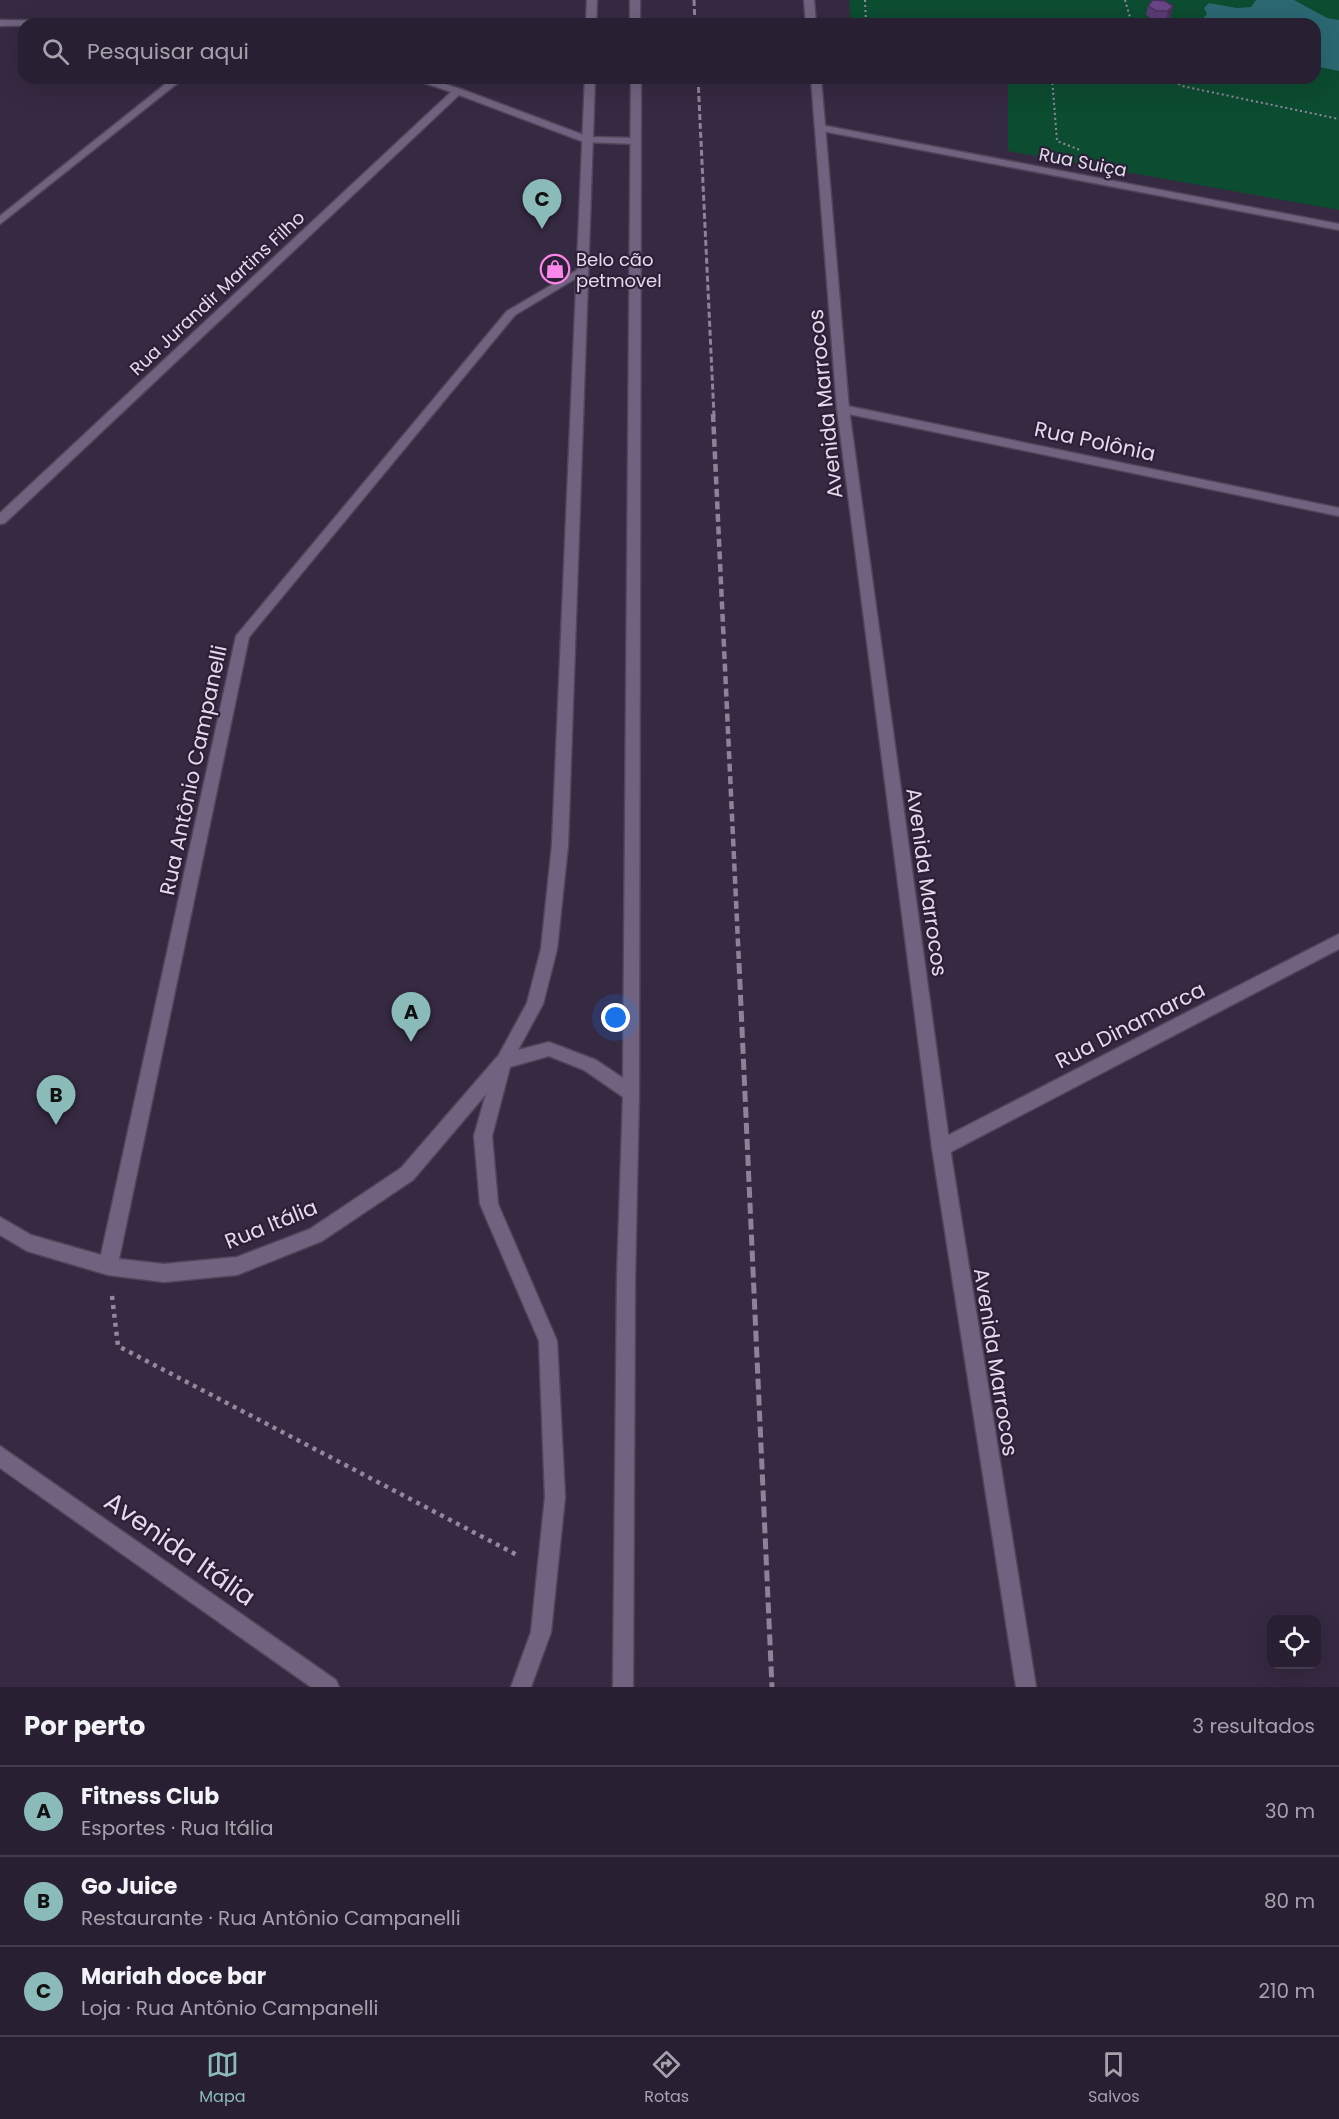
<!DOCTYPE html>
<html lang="pt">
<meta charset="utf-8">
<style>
body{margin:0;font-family:Poppins,sans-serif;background:#30273a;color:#f1f3f6}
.controls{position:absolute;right:18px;bottom:18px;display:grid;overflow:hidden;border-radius:12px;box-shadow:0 6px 24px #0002}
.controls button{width:54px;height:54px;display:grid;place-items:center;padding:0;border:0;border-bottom:2px solid #443d4d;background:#281f32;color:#f1f3f6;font:30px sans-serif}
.you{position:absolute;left:616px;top:1018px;width:21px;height:21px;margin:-15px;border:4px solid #fff;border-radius:50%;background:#1a73e8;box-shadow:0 0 0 9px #1a73e833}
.badge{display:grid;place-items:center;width:39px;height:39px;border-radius:50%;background:#8bbbb9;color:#111;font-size:20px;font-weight:700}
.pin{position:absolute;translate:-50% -50px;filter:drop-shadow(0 2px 3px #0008)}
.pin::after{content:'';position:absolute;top:32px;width:21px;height:18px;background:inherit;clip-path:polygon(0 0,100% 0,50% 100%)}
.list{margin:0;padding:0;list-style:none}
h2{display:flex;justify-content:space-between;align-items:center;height:78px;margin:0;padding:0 24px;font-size:26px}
h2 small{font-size:20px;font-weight:400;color:#a5a2ac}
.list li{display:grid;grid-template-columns:39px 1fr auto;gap:18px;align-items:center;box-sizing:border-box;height:90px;padding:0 24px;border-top:2px solid #443d4d}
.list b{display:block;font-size:22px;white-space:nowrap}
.list p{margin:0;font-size:20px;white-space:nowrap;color:#a5a2ac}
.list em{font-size:20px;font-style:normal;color:#a5a2ac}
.icon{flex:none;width:33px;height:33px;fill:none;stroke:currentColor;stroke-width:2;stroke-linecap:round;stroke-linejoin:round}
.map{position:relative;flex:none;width:1339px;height:1687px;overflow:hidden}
.search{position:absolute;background:#281f32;box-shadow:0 6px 24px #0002;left:18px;right:18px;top:18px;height:66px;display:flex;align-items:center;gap:15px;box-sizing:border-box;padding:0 21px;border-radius:18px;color:#a5a2ac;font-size:22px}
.sheet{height:348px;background:#281f32}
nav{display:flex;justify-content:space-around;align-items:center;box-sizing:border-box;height:84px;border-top:2px solid #443d4d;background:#281f32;font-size:16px;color:#a5a2ac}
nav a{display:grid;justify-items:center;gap:3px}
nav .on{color:#8bbbb9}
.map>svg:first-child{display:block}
</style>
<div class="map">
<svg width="1339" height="1687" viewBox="0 0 1339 1687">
<rect width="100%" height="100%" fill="#362942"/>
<!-- green -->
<polygon fill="#0c4c31" points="849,0 1339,0 1339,210 1008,151 1008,78 1315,78 1315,24 851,24"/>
<!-- water -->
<polygon fill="#2b6872" points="1256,0 1294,0 1327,18 1339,20 1339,71 1315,66 1315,24 1198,24 1207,14 1204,8 1209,3 1237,8 1251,7"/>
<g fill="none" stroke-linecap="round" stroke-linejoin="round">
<!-- street casing -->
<g stroke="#50465b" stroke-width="3">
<g id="street">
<polygon points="0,20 79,21 84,24 0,26"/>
<polygon points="173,78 184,78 0,224 0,216"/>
<polygon points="410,78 425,78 461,89 589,137 636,138 641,141 636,144 584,142 459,95 5,523 0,524 0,513 451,92"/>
<polygon points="821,125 1339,224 1339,230 817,130 816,128"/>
<polygon points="584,266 588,267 588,271 515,315 249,637 119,1259 164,1264 237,1257 310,1229 401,1168 497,1057 503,1055 509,1057 511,1062 509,1067 413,1180 322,1241 237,1275 164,1282 108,1275 27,1251 0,1235 0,1217 31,1235 101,1255 236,636 507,311"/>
<polygon points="843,405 1339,508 1339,516 839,412 837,409"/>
<polygon points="1339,934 1339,949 947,1154 941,1156 935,1154 932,1148 935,1142"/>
</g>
</g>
<!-- secondary casing -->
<g stroke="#50465b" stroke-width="3">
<g id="secondary">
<polygon points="587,0 597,0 596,24 586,24"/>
<rect x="630" y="0" width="10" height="24"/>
<polygon points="804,0 814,0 816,24 806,24"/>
<polygon points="585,78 595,78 568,845 557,949 543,1004 518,1050 549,1042 596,1060 623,1078 631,78 641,78 639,1093 635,1278 633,1687 613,1687 617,1278 623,1097 584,1070 549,1056 510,1067 492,1136 498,1204 557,1341 565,1497 551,1632 531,1687 511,1687 531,1632 545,1497 539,1341 480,1204 474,1136 495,1062 527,1003 541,949 552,845"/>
<polygon points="811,78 821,78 849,409 950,1148 1036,1687 1016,1687 932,1148 837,409"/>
<polygon points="0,1446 336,1680 339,1687 311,1687 0,1468"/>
</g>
</g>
<!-- path-far1 -->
<g stroke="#93889d" stroke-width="2" stroke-dasharray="2 3" stroke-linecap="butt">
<polyline points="865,0 866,24"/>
<polyline points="1125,0 1132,24"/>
<polyline points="1052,78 1057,141 1080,150"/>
<polyline points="1170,78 1182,86 1339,119"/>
</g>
<!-- path -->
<polyline stroke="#93889d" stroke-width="4.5" stroke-dasharray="4 5" stroke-linecap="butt" points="112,1296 118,1346 519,1556"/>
<!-- street -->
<use href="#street" fill="#71637f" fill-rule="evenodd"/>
<!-- secondary -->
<use href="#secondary" fill="#71637f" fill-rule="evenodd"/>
<!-- rail-far2 -->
<g stroke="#8d8297" stroke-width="3" stroke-dasharray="6 3" stroke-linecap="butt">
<polyline points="694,0 695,24"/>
<polyline points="698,78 714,416"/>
</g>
<!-- rail-far1 -->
<polyline stroke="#8d8297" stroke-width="4.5" stroke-dasharray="8 4.5" stroke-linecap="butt" points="713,414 739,964"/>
<!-- rail -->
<polyline stroke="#8d8297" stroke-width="5" stroke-dasharray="11 5" stroke-linecap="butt" points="739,963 772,1687"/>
</g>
<!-- wall -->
<polygon fill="#593b72" points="1165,1 1171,16 1166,21 1154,21 1146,15 1148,6"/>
<!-- shaded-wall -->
<polygon fill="#49305c" points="1173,6 1171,16 1166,21 1168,11"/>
<!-- building -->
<polygon fill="#684584" stroke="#49305c" stroke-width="1.5" points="1153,0 1165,1 1173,6 1168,11 1156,11 1148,6"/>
<!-- icons -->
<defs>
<g id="shop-ring" transform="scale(1.5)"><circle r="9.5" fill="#2c1f37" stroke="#f987e9" stroke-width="1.5"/><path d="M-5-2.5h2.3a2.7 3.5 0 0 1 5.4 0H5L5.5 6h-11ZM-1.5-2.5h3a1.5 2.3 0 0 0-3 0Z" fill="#f987e9"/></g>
</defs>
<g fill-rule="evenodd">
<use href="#shop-ring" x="555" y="269"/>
</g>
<g text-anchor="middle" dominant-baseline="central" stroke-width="4.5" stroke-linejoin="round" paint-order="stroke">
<!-- far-street labels -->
<g font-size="18" fill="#e3dbeb" stroke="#2c1f37">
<text transform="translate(1083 162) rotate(11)">Rua Suiça</text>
<text transform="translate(217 293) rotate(-43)">Rua Jurandir Martins Filho</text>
</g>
<!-- far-poi labels -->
<g font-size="18" fill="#e3dbeb" stroke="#2c1f37" text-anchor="start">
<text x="576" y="259">Belo cão<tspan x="576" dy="21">petmovel</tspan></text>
</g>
<!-- street labels -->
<g font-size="21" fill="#e3dbeb" stroke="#2c1f37">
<text transform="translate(825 404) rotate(-96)">Avenida Marrocos</text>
<text transform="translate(1095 441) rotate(12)">Rua Polônia</text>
<text transform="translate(193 770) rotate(-78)">Rua Antônio Campanelli</text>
<text transform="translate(927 882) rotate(82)">Avenida Marrocos</text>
<text transform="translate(1130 1025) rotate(-27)">Rua Dinamarca</text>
<text transform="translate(271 1224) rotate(-22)">Rua Itália</text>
<text transform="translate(996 1362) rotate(81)">Avenida Marrocos</text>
</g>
<!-- near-street labels -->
<g font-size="26" fill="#e3dbeb" stroke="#2c1f37">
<text transform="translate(180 1549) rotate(35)">Avenida Itália</text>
</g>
</g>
</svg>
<div class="controls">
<button><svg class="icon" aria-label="locate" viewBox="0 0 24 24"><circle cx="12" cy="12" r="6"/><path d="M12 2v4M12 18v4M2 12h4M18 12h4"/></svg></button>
</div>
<div class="you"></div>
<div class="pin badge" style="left:411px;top:1042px">A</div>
<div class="pin badge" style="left:56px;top:1125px">B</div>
<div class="pin badge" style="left:542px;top:229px">C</div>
<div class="search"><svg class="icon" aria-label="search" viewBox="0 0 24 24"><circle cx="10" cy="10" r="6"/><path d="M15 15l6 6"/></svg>Pesquisar aqui</div>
</div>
<section class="sheet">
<h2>Por perto<small>3 resultados</small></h2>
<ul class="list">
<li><span class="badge">A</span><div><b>Fitness Club</b><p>Esportes · Rua Itália</p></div><em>30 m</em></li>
<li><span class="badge">B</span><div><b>Go Juice</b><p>Restaurante · Rua Antônio Campanelli</p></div><em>80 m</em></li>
<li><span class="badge">C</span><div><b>Mariah doce bar</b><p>Loja · Rua Antônio Campanelli</p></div><em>210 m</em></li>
</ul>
</section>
<nav>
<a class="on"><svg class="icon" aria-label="map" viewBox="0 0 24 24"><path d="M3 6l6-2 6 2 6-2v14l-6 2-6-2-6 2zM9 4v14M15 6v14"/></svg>Mapa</a>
<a><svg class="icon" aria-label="directions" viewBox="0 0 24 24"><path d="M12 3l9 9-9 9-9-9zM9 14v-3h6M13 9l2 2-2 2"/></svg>Rotas</a>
<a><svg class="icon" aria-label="saved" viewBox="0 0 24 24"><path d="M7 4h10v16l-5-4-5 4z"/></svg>Salvos</a>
</nav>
